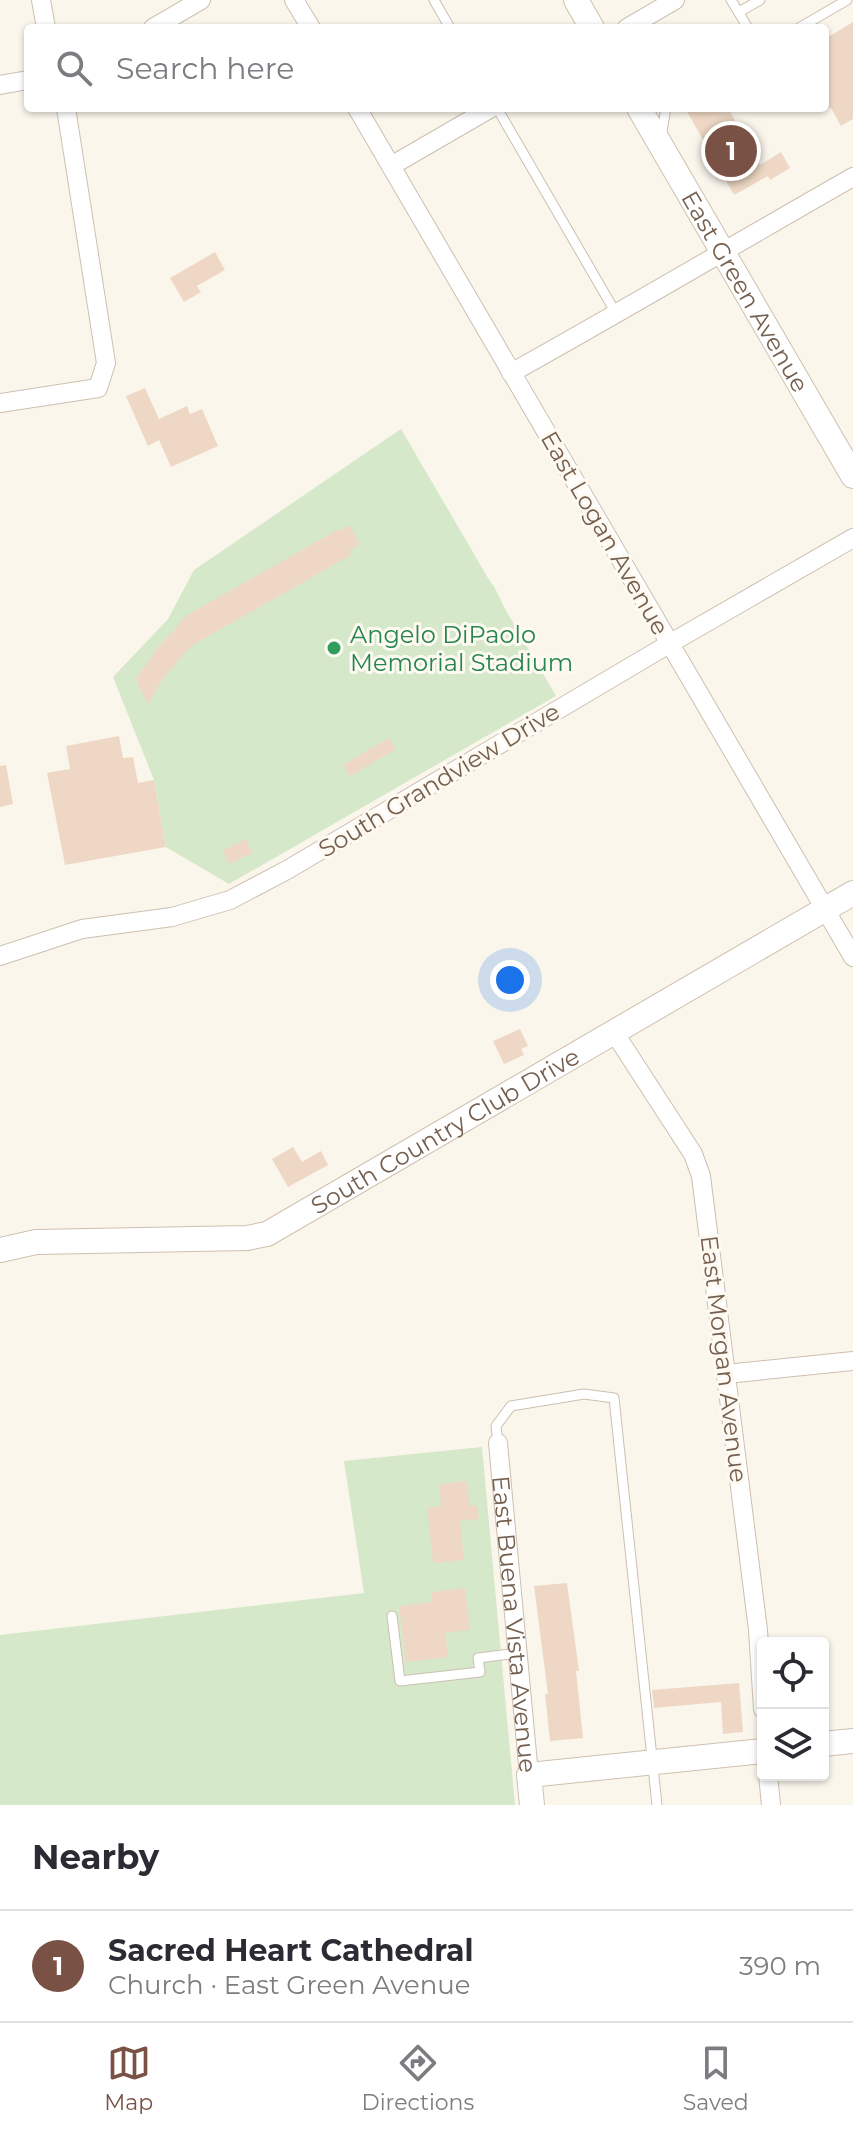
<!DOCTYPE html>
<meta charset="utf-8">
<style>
body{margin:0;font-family:Montserrat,sans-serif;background:#f2f2f3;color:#2b2b33}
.controls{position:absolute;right:24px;bottom:24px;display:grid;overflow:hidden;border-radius:8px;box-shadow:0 2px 6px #0004}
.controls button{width:72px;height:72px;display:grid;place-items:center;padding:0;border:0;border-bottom:2px solid #e1e1e2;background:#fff;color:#2b2b33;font:40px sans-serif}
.you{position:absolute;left:510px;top:980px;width:28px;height:28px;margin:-20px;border:6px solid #fff;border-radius:50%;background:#1a73e8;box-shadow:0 0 0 12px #1a73e833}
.badge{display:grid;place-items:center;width:52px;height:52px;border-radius:50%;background:#795245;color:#fff;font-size:26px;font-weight:700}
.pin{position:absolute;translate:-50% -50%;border:4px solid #fff;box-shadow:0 2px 8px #0006}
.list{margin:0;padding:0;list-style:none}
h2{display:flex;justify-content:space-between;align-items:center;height:104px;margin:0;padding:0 32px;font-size:34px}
h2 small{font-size:26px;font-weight:400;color:#7c7c81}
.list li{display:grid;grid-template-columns:52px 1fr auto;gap:24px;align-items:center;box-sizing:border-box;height:112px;padding:0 32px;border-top:2px solid #e1e1e2}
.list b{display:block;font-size:30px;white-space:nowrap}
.list p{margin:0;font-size:26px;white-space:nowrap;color:#7c7c81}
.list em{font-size:26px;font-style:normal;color:#7c7c81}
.icon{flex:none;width:44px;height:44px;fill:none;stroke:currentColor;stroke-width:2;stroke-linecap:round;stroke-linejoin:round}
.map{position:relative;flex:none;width:853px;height:1805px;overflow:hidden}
.search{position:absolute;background:#fff;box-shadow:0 2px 6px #0004;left:24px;right:24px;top:24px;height:88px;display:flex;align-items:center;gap:20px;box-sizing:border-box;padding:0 28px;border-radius:8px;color:#7c7c81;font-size:30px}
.sheet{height:216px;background:#fff}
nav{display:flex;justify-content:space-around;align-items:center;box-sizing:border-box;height:112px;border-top:2px solid #e1e1e2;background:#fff;font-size:22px;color:#7c7c81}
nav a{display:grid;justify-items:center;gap:4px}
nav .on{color:#795245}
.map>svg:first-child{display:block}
</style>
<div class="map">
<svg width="853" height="1805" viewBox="0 0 853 1805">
<rect width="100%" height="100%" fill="#fbf6ec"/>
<!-- green -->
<g fill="#d5e8ca">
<polygon points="401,429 488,578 495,588 505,609 556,696 229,884 166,847 154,780 113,677 168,619 194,570"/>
<polygon points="482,1447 515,1805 0,1805 0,1635 364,1593 344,1461"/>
</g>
<!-- building -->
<g fill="#eed8c5">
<polygon points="853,22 853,119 841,126 831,108 825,107 825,39"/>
<polygon points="685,108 728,108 760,165 781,152 790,168 770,180 768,176 734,195"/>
<polygon points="215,252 225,270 197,286 201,292 184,302 170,278"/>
<polygon points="145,388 159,419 187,406 190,414 202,409 218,446 171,467 159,440 148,446 126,396"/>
<polygon points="349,525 360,544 349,551 351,555 191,646 161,681 148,705 136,679 155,651 187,615 337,530 338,531"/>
<polygon points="119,736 123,758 133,757 138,783 154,780 166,847 65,865 47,773 70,769 66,746"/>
<polygon points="389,738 396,749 350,776 343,765"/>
<polygon points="6,765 13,804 0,807 0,766"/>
<polygon points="246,839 253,853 229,864 223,850"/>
<polygon points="520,1029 528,1046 521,1049 524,1055 504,1064 493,1041"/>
<polygon points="293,1147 302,1162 321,1151 328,1165 288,1187 272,1159"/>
<polygon points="467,1481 470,1506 477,1505 479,1519 460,1521 464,1560 433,1563 427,1507 441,1506 439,1484"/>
<polygon points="567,1583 579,1671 576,1671 583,1738 550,1741 545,1694 548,1694 534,1586"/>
<polygon points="465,1588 470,1630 445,1633 448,1657 406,1662 399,1606 432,1602 431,1592"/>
<polygon points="739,1683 743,1732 723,1734 721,1702 654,1708 652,1690"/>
</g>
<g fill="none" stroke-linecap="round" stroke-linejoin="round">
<!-- lane casing -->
<g stroke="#cdbfb2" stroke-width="11">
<g id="lane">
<polyline points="434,0 450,28"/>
<polyline points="731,0 748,28"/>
<polyline points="739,12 760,0"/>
<polyline points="799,28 847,0"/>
<polyline points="497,108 617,315"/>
<polyline points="661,137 666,108"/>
<polyline points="498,1443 496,1426 511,1406 584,1394 614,1398 657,1805"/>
<polyline points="392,1616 400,1681 480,1672 478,1658 518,1653"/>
</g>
</g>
<!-- street casing -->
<g stroke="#cdbfb2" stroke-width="20">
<g id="street">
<polyline points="41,0 46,28"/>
<polyline points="294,0 311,28"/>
<polyline points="153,28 201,0"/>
<polyline points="627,28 675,0"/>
<polyline points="0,85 28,80"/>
<polyline points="357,108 853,957"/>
<polyline points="391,166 491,108"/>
<path d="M511,373c115,-64 228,-131 342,-196"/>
<polyline points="0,403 98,388 106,363 66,108"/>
<polyline points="0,956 82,929 172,917 230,900 287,870 669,644 853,538"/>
<polyline points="614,1032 693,1154 701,1176 758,1630 763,1709"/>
<polyline points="726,1374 853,1361"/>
<path id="s1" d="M498,1443l31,332"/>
<polyline points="768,1775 771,1805"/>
</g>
</g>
<!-- secondary casing -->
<g stroke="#cfc0b0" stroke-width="26">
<g id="secondary">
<polyline points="576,0 592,28"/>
<path id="s2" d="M639,108l214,368"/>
<path id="s3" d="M0,1250l36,-8 211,-4 20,-4 586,-341"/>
<polyline points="823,1744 853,1741"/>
<polyline points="532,1805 529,1775 763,1751"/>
</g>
</g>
<!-- lane -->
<use href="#lane" stroke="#fff" stroke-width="9"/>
<!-- street -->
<use href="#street" stroke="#fff" stroke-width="18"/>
<!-- secondary -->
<use href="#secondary" stroke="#fff" stroke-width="24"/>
</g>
<!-- markers -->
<circle fill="#2e9e5b" stroke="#fefaf2" stroke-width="3" cx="334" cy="648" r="8"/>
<g text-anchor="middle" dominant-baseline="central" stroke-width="6" stroke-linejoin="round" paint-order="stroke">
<!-- street labels -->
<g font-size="24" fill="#756050" stroke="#fefaf2">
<text stroke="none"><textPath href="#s2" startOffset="212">East Green Avenue</textPath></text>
<text transform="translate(605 533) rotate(60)">East Logan Avenue</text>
<text transform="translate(439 780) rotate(-31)">South Grandview Drive</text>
<text stroke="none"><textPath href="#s3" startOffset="474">South Country Club Drive</textPath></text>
<text transform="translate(724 1359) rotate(83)">East Morgan Avenue</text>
<text stroke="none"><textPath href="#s1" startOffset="182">East Buena Vista Avenue</textPath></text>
</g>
<!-- leisure labels -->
<g font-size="24" fill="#27864d" stroke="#fefaf2" text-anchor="start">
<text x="350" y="634">Angelo DiPaolo<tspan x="350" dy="28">Memorial Stadium</tspan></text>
</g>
</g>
</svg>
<div class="controls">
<button><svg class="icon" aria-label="locate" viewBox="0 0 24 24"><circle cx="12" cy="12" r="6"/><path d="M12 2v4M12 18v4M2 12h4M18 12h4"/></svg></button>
<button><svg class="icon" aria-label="layers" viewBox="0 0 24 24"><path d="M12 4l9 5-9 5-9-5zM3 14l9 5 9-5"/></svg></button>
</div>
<div class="you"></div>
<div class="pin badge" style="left:731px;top:151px">1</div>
<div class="search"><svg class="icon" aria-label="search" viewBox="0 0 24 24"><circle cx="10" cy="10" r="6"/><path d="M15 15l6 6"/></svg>Search here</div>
</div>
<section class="sheet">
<h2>Nearby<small></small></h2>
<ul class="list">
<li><span class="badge">1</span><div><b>Sacred Heart Cathedral</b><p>Church · East Green Avenue</p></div><em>390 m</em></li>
</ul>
</section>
<nav>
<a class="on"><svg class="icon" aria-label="map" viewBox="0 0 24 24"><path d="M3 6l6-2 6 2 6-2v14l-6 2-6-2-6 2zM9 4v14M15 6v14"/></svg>Map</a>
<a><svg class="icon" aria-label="directions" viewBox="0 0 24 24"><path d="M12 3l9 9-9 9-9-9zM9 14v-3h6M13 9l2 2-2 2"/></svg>Directions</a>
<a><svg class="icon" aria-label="saved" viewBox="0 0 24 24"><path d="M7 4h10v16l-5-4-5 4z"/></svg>Saved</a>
</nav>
